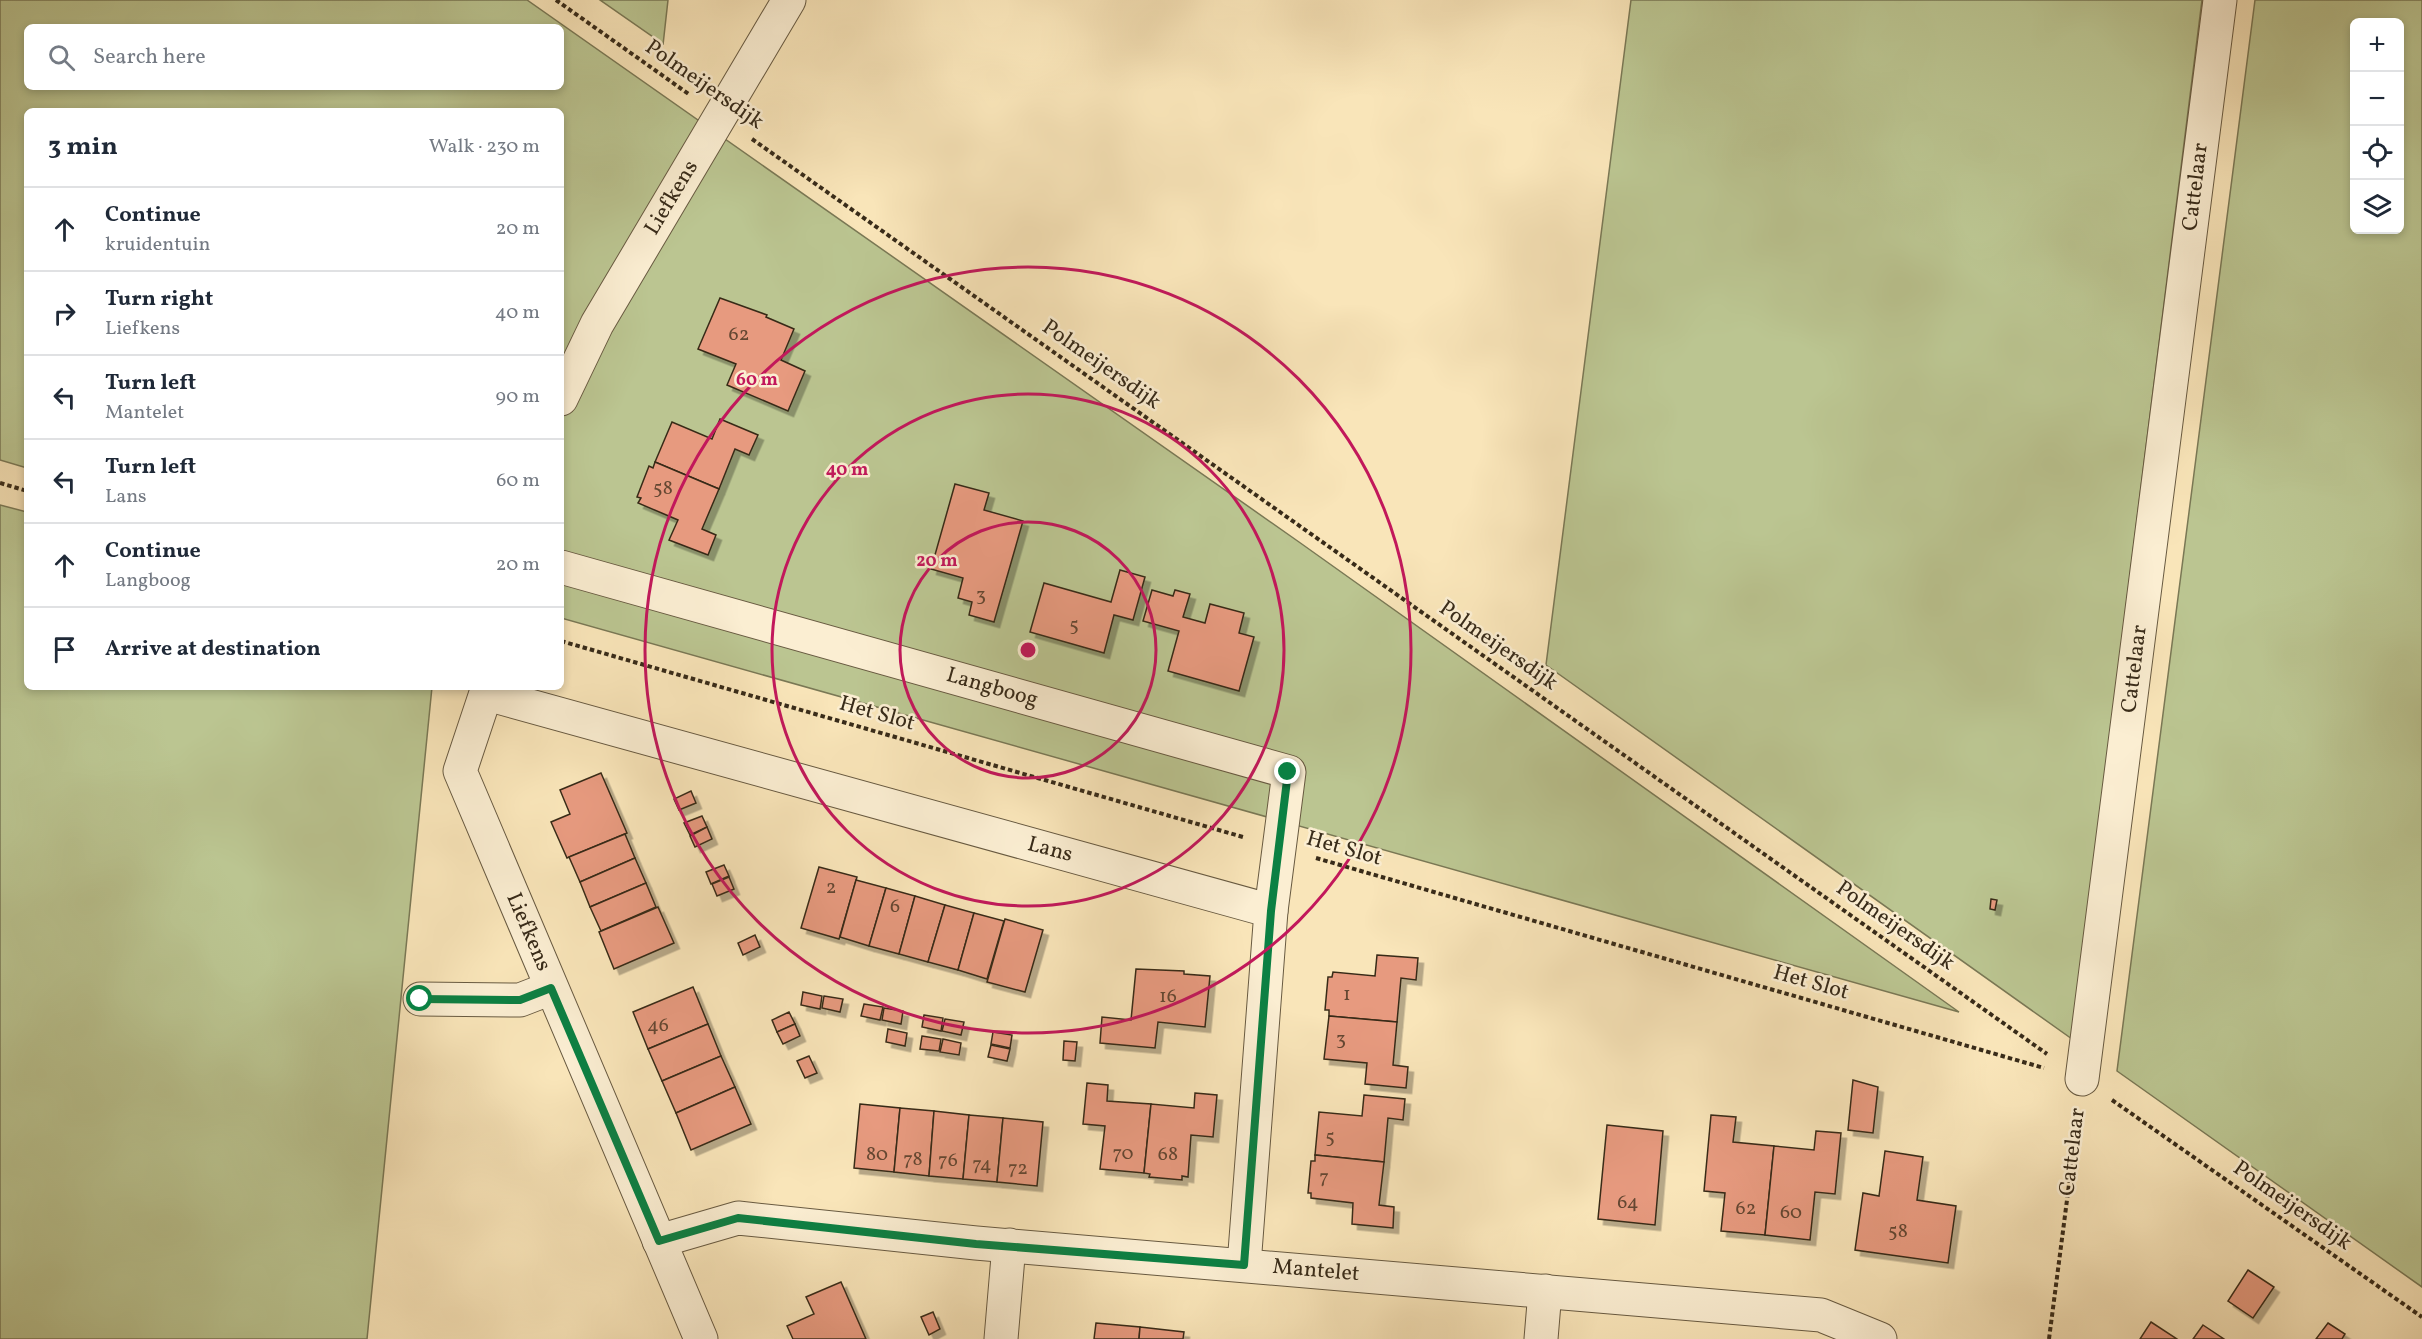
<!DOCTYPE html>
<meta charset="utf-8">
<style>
body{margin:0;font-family:Vollkorn,serif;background:#f6f6f7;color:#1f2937}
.controls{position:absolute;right:18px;top:18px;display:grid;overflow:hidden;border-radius:9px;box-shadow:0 3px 9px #0003}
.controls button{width:54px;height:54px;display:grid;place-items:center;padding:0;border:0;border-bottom:2px solid #e0e1e3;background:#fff;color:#1f2937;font:30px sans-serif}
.stop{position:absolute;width:18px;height:18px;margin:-14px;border:4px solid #0b8043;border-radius:50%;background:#fff}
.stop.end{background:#0b8043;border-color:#fff;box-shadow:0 2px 6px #0008}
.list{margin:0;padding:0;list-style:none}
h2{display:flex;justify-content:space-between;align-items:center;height:78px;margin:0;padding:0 24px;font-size:26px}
h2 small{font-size:20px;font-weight:400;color:#747a83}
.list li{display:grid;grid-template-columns:39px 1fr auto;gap:18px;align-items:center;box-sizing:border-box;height:84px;padding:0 24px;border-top:2px solid #e0e1e3}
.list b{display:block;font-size:22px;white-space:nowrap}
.list p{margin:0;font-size:20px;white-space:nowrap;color:#747a83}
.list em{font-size:20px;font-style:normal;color:#747a83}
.icon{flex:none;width:33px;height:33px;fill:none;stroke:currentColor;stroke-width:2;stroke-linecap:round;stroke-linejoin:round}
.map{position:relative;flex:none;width:2422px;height:1339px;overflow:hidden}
.search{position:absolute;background:#fff;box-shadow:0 3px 9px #0003;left:24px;top:24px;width:540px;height:66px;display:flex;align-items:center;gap:15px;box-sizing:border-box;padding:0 21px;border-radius:9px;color:#747a83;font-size:22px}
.panel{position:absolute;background:#fff;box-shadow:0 3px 9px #0003;left:24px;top:108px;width:540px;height:582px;border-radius:9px}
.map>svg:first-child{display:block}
</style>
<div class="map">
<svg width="2422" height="1339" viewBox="0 0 2422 1339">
<defs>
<filter id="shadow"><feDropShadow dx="5.5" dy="5.5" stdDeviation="0" flood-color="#0004"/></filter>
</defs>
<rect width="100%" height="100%" fill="#f9e5b9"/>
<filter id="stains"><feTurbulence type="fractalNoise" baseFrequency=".00333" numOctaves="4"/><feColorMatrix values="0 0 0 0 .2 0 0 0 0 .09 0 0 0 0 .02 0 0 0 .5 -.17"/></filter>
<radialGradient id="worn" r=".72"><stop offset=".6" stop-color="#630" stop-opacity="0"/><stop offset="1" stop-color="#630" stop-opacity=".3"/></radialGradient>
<!-- green -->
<g fill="#bbc591" stroke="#7a7855" stroke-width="1.5" fill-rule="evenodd">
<path d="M0,0h527l772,542 660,470 -1398,-394v-507h-534v357l-27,-8zM27,27h534v60h-534z"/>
<polygon points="600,0 668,0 663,45 663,44"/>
<polygon points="1631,0 2202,0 2072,1039 1546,665"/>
<path d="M2255,0h167v1287l-305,-216zM2354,22h46v208h-46z"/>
<polygon points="0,505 27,512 27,687 432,687 367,1339 0,1339"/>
</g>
<!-- building -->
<g fill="#e79a7f" stroke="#382b19" stroke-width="1.5" filter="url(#shadow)">
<polygon points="720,298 767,315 766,317 794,329 781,360 805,371 788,411 727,385 736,364 698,349"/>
<polygon points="720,419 758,435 749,455 735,449 719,489 655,462 672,422 712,439"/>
<polygon points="655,462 719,489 702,529 716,535 708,555 669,540 678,520 638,503 641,498 637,497 649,466 653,468"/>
<polygon points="955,484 989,493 984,510 1023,521 994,622 969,615 972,602 958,598 963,578 931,569"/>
<polygon points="1120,570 1145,577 1133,620 1114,615 1104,653 1030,632 1044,583 1111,602"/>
<polygon points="1152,590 1173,596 1175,590 1190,594 1183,617 1205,623 1210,604 1244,613 1239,633 1254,637 1239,691 1168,671 1179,631 1143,621"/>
<polygon points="601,773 627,833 567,858 551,822 570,814 560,790"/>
<polygon points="691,791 696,803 679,810 674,799"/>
<polygon points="702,816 707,827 690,835 684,823"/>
<polygon points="707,827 712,839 695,847 690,836"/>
<polygon points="625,834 635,858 580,882 569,857"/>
<polygon points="635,858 646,883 590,907 580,882"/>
<polygon points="724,865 729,876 711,884 706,872"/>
<polygon points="819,867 857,877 839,939 801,928"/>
<polygon points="729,877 734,889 717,896 712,884"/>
<polygon points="856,880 886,888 869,946 840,937"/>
<polygon points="646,883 656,907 601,931 590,907"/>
<polygon points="886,888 915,896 899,954 869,946"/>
<polygon points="915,896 945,905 928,962 899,954"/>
<polygon points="1991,899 1997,900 1995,910 1990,909"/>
<polygon points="945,905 974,913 958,970 928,962"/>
<polygon points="658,907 674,943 614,969 599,932"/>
<polygon points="974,913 1004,921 987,979 958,970"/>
<polygon points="1005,919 1043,930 1025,992 987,982"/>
<polygon points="755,935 760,947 743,955 738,943"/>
<polygon points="1377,955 1418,958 1416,980 1401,978 1397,1022 1329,1016 1329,1010 1325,1010 1328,977 1332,977 1333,972 1375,976"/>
<polygon points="1136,969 1184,971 1184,974 1210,976 1205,1027 1158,1022 1155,1048 1100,1043 1102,1017 1131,1020"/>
<polygon points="693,987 708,1024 648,1049 633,1012"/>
<polygon points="803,992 822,996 820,1009 801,1005"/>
<polygon points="824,996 843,999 840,1012 822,1008"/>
<polygon points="864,1004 883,1007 880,1020 861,1016"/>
<polygon points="884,1008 903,1011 901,1024 882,1020"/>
<polygon points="789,1012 795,1024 777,1032 772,1020"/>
<polygon points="924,1015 943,1018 941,1031 922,1027"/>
<polygon points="1329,1016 1397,1022 1393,1065 1408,1067 1406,1088 1365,1084 1367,1063 1324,1059"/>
<polygon points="945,1019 964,1022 961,1035 942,1031"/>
<polygon points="708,1024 721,1056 662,1081 648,1049"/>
<polygon points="795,1024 800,1036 783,1044 777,1032"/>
<polygon points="888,1029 907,1033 905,1046 886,1042"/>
<polygon points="993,1032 1012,1035 1010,1048 991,1044"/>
<polygon points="922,1036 941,1039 939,1051 920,1049"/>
<polygon points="943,1039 961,1043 959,1055 940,1052"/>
<polygon points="1064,1041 1077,1042 1075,1061 1063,1060"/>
<polygon points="991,1045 1010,1049 1007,1061 988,1057"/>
<polygon points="721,1056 735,1087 676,1113 662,1081"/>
<polygon points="809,1056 817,1073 805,1078 797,1061"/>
<polygon points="1853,1080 1878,1087 1873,1133 1848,1130"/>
<polygon points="1087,1083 1108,1085 1107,1101 1151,1104 1144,1173 1100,1169 1105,1126 1083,1124"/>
<polygon points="735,1087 751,1124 691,1150 676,1113"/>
<polygon points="1195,1093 1217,1095 1213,1137 1191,1135 1188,1177 1182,1176 1182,1180 1149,1177 1150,1174 1144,1173 1151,1104 1194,1108"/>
<polygon points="1364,1095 1405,1099 1403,1120 1388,1118 1384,1162 1315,1155 1319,1112 1362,1116"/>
<polygon points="860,1104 900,1108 894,1172 854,1168"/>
<polygon points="900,1108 934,1111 929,1176 894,1172"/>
<polygon points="934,1111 969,1115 963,1179 929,1176"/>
<polygon points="969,1115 1003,1118 997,1182 963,1179"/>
<polygon points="1711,1115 1736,1117 1733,1142 1774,1146 1765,1235 1721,1231 1725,1193 1704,1191"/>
<polygon points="1003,1118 1043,1122 1037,1186 997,1182"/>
<polygon points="1607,1125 1663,1131 1655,1225 1598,1219"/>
<polygon points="1816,1131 1841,1133 1835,1194 1815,1192 1810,1240 1765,1235 1774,1146 1814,1150"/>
<polygon points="1885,1151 1923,1157 1917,1200 1956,1206 1948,1263 1855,1250 1863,1193 1879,1196"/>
<polygon points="1315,1155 1384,1162 1379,1205 1394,1207 1393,1228 1352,1224 1353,1203 1311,1198 1311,1193 1308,1193 1311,1161 1315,1161"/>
<polygon points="2248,1270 2274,1287 2253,1318 2228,1301"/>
<polygon points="841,1282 866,1339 793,1339 787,1326 814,1314 806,1297"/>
<polygon points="933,1312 940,1329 929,1335 921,1317"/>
<polygon points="2151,1322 2177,1339 2140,1339"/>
<polygon points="1096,1323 1140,1327 1139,1339 1094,1339"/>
<polygon points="2328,1323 2345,1334 2342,1339 2316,1339"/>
<polygon points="2203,1325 2224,1339 2193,1339"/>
<polygon points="1140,1327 1184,1332 1183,1339 1139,1339"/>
</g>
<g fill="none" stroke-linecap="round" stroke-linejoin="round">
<!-- street casing -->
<g stroke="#685a41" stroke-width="35">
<g id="street">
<polyline points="561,399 597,324 789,0"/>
<polyline points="561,567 1289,772 1271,911"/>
<polyline points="488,687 460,771 701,1339"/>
<polyline points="487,694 1271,911 1244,1265"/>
<polyline points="420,999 520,1000 551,988"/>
<polyline points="2082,1079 2220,0"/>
<polyline points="659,1241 738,1218 976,1243 1821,1315 1880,1339"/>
<polyline points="1001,1339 1009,1245"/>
<polyline points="1541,1339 1545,1291"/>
</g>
</g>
<!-- path -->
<g stroke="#382b19" stroke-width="4" stroke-dasharray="4.5 3" stroke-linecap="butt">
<polyline points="556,0 690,95"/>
<polyline points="752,139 2047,1054"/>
<polyline points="0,483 27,491"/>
<polyline points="561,641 1243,837"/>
<polyline points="1316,858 2044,1068"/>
<polyline points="2112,1100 2422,1317"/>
<polyline points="2049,1339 2078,1115"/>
</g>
<!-- street -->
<use href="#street" stroke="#fbeed2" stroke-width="33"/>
</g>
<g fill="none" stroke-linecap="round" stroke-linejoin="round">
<!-- route -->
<polyline stroke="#0b8043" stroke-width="8" points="420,999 520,1000 551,988 659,1241 738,1218 976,1244 1244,1265 1271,911 1288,772"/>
</g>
<!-- distance rings -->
<g fill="none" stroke="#c2185b" stroke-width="3">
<circle cx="1028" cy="650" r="128"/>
<circle cx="1028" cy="650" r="256"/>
<circle cx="1028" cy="650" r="383"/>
</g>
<g text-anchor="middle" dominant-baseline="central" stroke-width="5" stroke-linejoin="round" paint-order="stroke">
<!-- number labels -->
<g font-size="20" fill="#644732">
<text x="739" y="335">62</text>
<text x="663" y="489">58</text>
<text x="981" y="596">3</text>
<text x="1074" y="626">5</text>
<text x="831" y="888">2</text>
<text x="895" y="907">6</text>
<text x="1347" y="995">1</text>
<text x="1168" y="997">16</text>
<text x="658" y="1026">46</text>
<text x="1341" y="1040">3</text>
<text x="1330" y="1138">5</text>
<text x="1123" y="1154">70</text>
<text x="877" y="1155">80</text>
<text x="1168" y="1155">68</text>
<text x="913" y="1160">78</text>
<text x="948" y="1161">76</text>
<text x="982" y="1165">74</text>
<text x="1018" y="1169">72</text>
<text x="1324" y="1178">7</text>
<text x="1628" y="1203">64</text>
<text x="1746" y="1209">62</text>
<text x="1791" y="1213">60</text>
<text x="1898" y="1232">58</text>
</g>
<!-- street labels -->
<g font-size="22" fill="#382b19" stroke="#fbeed2">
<text transform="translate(704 85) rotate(35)">Polmeijersdijk</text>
<text transform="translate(2196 187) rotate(-83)">Cattelaar</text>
<text transform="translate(672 198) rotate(-59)">Liefkens</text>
<text transform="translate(1101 365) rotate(35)">Polmeijersdijk</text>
<text transform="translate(1498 646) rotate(35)">Polmeijersdijk</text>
<text transform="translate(2135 669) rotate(-83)">Cattelaar</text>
<text transform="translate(992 688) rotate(16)">Langboog</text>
<text transform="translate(877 714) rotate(16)">Het Slot</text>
<text transform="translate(1344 849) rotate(16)">Het Slot</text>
<text transform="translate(1050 850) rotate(15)">Lans</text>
<text transform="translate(1895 926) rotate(35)">Polmeijersdijk</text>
<text transform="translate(528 932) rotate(67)">Liefkens</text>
<text transform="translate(1811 983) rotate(16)">Het Slot</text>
<text transform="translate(2073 1152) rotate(-83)">Cattelaar</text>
<text transform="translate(2292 1206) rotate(35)">Polmeijersdijk</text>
<text transform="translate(1316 1271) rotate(5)">Mantelet</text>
</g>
</g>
<circle cx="1028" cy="650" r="9" fill="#c2185b" stroke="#fbeed2" stroke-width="3"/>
<g font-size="18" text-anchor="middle" font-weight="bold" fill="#c2185b" stroke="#fbeed2" stroke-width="5" stroke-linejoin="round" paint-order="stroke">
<text x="757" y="385">60 m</text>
<text x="847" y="475">40 m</text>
<text x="937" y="566">20 m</text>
</g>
<rect width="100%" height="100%" filter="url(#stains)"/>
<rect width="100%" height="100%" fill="url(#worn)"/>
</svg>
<div class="controls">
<button>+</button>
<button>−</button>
<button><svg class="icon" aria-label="locate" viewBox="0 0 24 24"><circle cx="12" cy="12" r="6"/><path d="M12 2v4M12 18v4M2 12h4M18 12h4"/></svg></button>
<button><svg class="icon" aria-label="layers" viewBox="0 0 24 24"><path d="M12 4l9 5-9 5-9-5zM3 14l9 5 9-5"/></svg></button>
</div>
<div class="stop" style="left:420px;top:999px"></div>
<div class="stop end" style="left:1288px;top:772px"></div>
<div class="search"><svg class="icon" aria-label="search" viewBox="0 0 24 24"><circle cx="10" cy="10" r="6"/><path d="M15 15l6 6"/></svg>Search here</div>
<section class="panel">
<h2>3 min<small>Walk · 230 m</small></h2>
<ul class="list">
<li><svg class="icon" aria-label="ahead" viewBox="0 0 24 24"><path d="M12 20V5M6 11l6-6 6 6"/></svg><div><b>Continue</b><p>kruidentuin</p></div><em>20 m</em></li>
<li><svg class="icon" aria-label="right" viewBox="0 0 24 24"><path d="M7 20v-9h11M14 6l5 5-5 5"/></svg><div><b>Turn right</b><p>Liefkens</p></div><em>40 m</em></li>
<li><svg class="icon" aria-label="left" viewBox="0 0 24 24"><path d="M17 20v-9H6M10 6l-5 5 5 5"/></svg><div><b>Turn left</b><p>Mantelet</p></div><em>90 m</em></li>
<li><svg class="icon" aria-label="left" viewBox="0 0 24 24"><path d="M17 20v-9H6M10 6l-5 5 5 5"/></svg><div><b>Turn left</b><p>Lans</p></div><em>60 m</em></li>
<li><svg class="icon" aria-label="ahead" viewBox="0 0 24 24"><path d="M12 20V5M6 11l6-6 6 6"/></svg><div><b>Continue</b><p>Langboog</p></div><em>20 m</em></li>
<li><svg class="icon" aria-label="arrive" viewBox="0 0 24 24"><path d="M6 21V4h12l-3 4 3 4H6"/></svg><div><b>Arrive at destination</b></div></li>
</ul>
</section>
</div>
